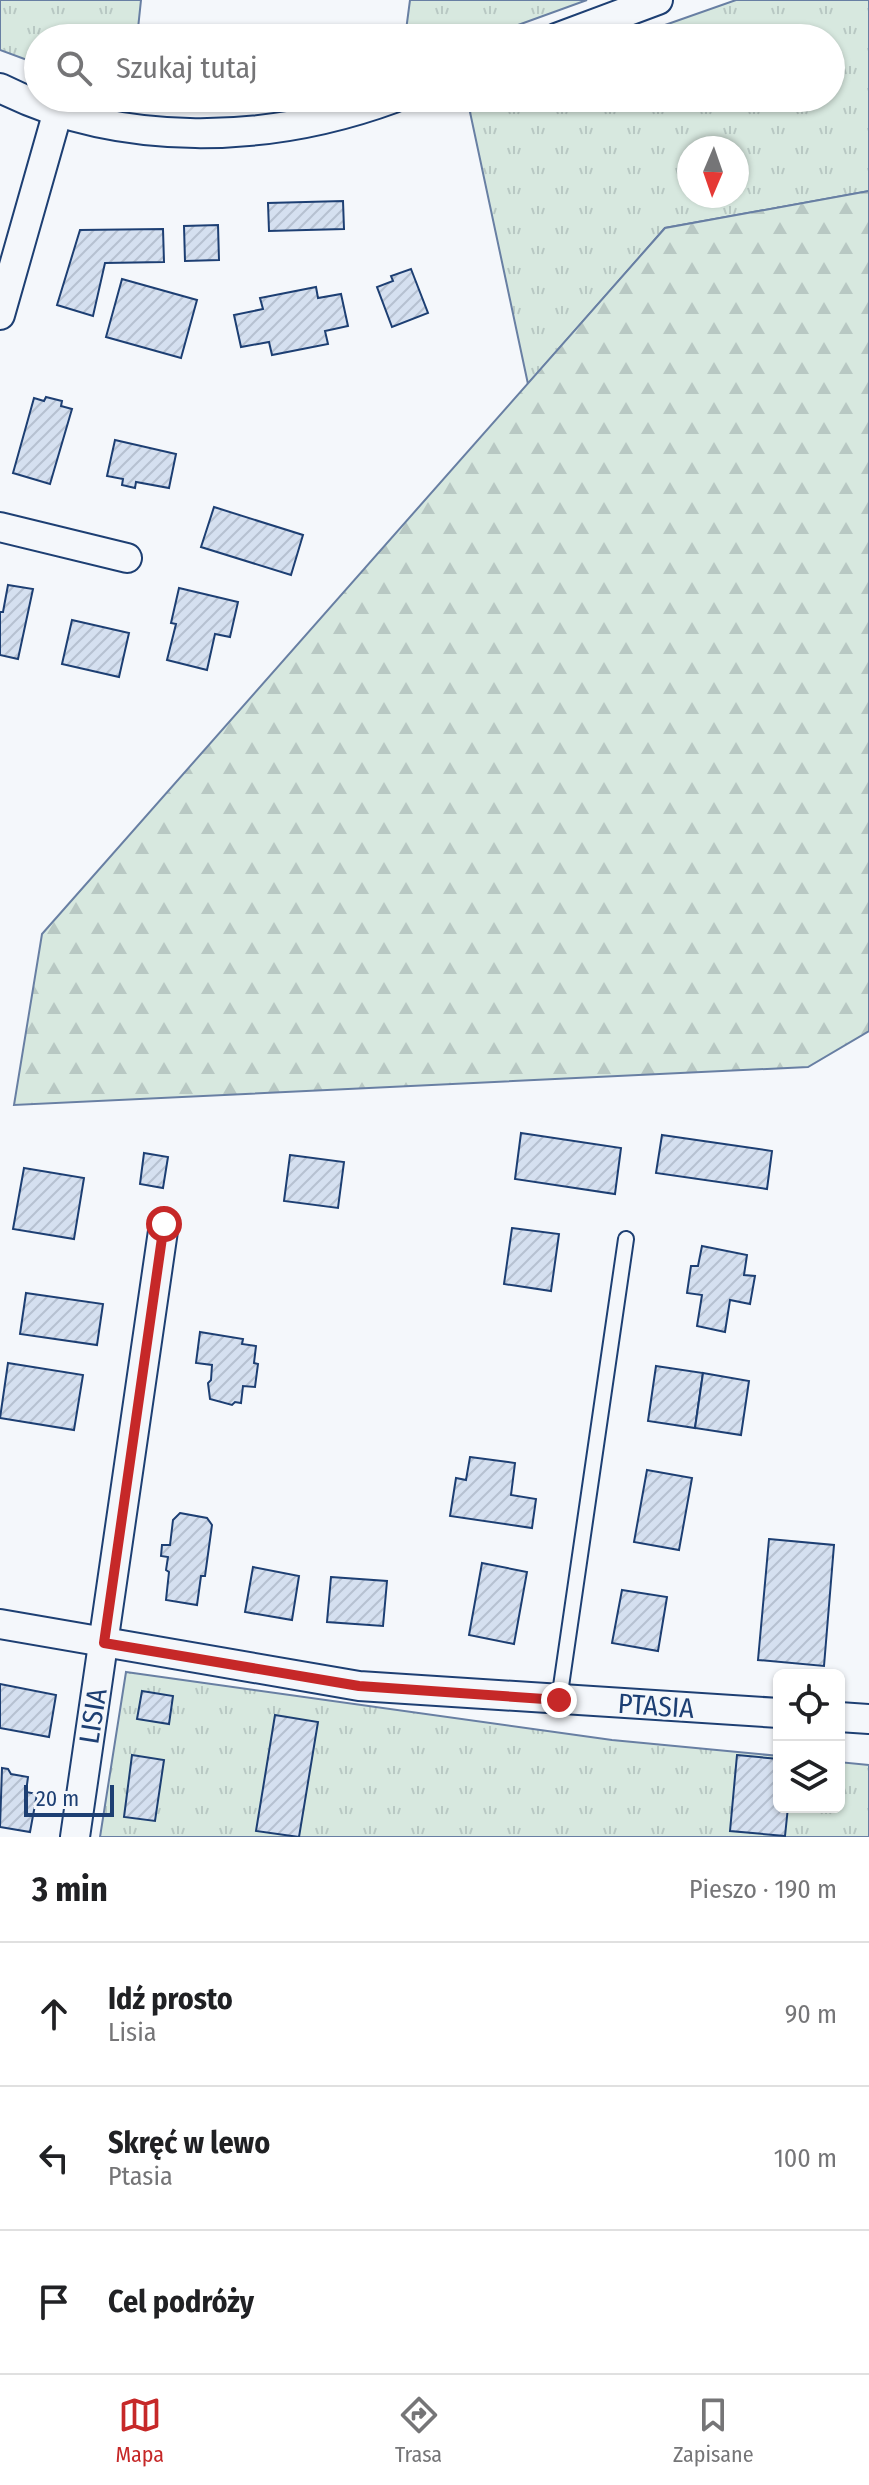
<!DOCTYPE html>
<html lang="pl">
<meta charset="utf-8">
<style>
body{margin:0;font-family:"Fira Sans Condensed",sans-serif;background:#f6f6f6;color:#202124}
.controls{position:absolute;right:24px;bottom:24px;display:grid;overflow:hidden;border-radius:12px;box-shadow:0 2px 6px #0004}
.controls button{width:72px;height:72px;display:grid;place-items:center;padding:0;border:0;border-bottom:2px solid #e0e0e0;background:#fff;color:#202124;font:40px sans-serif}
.compass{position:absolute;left:677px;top:136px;width:72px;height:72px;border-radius:50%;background:#fff;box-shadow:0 2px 6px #0004;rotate:182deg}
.scale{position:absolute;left:24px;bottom:20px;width:90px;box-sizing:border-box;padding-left:8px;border:4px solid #1d3f73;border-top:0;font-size:22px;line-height:28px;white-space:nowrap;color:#1d3f73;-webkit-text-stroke:6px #f4f7fb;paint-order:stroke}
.stop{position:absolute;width:24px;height:24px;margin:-18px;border:6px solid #c62828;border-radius:50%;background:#fff}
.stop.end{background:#c62828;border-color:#fff;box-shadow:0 2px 8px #0008}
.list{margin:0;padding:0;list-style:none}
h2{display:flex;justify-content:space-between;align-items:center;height:104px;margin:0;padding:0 32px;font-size:34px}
h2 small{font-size:26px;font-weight:400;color:#757577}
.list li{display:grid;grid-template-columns:52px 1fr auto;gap:24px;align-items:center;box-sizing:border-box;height:144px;padding:0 32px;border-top:2px solid #e0e0e0}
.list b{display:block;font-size:30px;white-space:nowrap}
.list p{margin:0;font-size:26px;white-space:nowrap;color:#757577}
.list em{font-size:26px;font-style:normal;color:#757577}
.icon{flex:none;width:44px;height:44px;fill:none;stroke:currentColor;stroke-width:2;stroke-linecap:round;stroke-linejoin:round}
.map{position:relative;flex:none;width:869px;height:1837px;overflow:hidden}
.search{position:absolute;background:#fff;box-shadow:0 2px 6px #0004;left:24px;right:24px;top:24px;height:88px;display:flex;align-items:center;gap:20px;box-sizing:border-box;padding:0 28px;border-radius:44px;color:#757577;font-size:30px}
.sheet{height:536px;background:#fff}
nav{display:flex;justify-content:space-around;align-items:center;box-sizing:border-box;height:112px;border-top:2px solid #e0e0e0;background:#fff;font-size:22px;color:#757577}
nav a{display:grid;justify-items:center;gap:4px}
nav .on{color:#c62828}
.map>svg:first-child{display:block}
</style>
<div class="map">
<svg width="869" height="1837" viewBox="0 0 869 1837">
<defs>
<pattern id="grass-tufts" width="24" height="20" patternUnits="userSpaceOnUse" patternTransform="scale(2)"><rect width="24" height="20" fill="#d7e8df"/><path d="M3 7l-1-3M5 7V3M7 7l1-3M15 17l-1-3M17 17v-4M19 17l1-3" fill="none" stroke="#b8c8c3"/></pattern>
<pattern id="forest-firs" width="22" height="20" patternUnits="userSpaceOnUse" patternTransform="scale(2)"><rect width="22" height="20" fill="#d7e8df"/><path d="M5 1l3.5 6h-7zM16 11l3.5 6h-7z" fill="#b8c8c3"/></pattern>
<pattern id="building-hatch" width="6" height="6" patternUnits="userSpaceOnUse" patternTransform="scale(2)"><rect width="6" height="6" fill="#d5e0f0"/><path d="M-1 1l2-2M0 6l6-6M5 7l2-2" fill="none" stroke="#b6c1d1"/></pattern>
</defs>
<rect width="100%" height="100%" fill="#f4f7fb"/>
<!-- grass -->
<g fill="url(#grass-tufts)" stroke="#687fa3" stroke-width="2" fill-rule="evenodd">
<polygon points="0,0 141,0 137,38 38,38 38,64 0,50"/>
<polygon points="410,0 587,0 482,38 405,38"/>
<path d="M736,0h133v191l-204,37 -137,156 -61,-286h364v-60h-203zM689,148h48v48h-48z"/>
<polygon points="126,1672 612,1740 779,1756 779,1807 839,1807 839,1762 869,1765 869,1837 100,1837"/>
</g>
<!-- forest -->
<polygon fill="url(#forest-firs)" stroke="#687fa3" stroke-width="2" points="869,191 869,1031 808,1067 14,1105 42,934 665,228"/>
<!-- building -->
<g fill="url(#building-hatch)" stroke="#1d3f73" stroke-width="2">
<polygon points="343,201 344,229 269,231 268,203"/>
<polygon points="218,225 219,260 185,261 184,226"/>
<polygon points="163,229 164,262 105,263 93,316 57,305 80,230"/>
<polygon points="411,269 428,313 392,327 377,287 393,281 391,276"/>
<polygon points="122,279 197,300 181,358 106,337"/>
<polygon points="316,287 318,298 341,294 348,326 325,331 328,344 272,355 269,342 241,347 234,315 263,309 260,298"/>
<polygon points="46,397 62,401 61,406 72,409 50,484 13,473 34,398 44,401"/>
<polygon points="115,440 176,454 169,488 136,482 135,488 122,485 123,479 107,476"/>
<polygon points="214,507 303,535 291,575 201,547"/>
<polygon points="8,585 33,589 18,659 0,655 0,612 3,612"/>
<polygon points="179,588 238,602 230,637 215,634 207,670 167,660 176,624 171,623"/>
<polygon points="72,620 129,633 119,677 62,664"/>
<polygon points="521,1133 621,1148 615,1194 515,1179"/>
<polygon points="662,1135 772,1151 767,1189 656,1173"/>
<polygon points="144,1153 168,1157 163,1188 140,1184"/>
<polygon points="290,1155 344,1162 338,1208 284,1201"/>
<polygon points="24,1168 84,1178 74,1239 13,1229"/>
<polygon points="512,1228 559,1234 551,1291 504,1284"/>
<polygon points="702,1246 747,1255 744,1275 755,1276 750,1304 730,1300 725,1332 697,1326 702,1295 687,1293 691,1266 698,1266"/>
<polygon points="26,1293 103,1304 97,1345 20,1334"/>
<polygon points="200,1332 243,1339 242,1344 256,1346 254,1363 258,1364 255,1387 243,1386 241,1403 235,1402 232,1405 210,1399 208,1383 211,1380 212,1365 196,1363"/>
<polygon points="8,1363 83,1375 74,1430 0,1418"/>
<polygon points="656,1366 703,1373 695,1428 648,1421"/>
<polygon points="703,1373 749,1381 741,1435 695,1428"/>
<polygon points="470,1457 515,1463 511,1495 536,1499 532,1528 450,1516 456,1478 466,1480"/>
<polygon points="647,1470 692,1478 679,1550 634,1542"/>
<polygon points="180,1513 207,1518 212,1525 205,1576 201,1576 197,1605 166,1600 169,1572 166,1570 168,1557 161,1556 162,1545 170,1545 173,1520"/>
<polygon points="769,1539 834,1545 824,1666 758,1660"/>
<polygon points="482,1563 527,1572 514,1644 469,1635"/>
<polygon points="253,1567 299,1576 292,1620 245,1612"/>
<polygon points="331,1577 387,1581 383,1626 327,1622"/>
<polygon points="622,1590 667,1597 658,1651 612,1643"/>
<polygon points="0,1684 56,1695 49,1737 0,1728"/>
<polygon points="142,1691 173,1696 169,1724 137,1719"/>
<polygon points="275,1715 318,1722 299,1837 256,1831"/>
<polygon points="132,1755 164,1760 155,1821 124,1817"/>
<polygon points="737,1755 779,1759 779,1807 788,1807 785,1836 730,1831"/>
<polygon points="2,1768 8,1769 11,1774 28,1777 26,1792 37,1794 30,1832 0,1827"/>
</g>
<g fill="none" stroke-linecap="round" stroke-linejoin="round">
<!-- service casing -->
<g stroke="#1d3f73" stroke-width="18">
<polyline id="service" points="559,1700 626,1239"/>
</g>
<!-- minor casing -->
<g stroke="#1d3f73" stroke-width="32">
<g id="minor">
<polyline points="556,38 658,0"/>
<path d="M0,88c121,61 269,56 394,10"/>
<polyline points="0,315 58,111"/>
<polyline points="0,527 127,558"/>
<polyline points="0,1624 359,1686 779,1713"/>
<polyline points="839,1717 869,1719"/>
<polyline points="75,1837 164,1224"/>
</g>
</g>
<!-- service -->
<use href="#service" stroke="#f4f7fb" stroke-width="14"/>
<!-- minor -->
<use href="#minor" stroke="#f4f7fb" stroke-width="28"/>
</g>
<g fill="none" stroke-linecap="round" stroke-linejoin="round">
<!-- route -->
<polyline stroke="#c62828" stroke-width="10" points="164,1224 104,1643 359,1686 559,1700"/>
</g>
<g text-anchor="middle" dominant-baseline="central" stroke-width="6" stroke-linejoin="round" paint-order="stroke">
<!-- street labels -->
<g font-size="28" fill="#1d3f73" stroke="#f4f7fb">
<text transform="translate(656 1706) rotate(4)">PTASIA</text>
<text transform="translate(93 1716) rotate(-81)">LISIA</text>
</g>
</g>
</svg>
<div class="controls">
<button><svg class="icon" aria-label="locate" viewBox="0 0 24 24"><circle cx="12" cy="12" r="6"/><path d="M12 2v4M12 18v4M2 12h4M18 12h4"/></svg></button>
<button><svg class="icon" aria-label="layers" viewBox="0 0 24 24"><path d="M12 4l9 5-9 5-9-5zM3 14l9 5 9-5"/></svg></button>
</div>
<svg class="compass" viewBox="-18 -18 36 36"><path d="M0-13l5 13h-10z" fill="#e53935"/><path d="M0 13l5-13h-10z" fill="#757577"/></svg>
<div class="scale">20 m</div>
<div class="stop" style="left:164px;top:1224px"></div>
<div class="stop end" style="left:559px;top:1700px"></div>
<div class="search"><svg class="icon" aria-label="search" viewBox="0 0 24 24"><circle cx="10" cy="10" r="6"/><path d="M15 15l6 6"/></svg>Szukaj tutaj</div>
</div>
<section class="sheet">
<h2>3 min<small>Pieszo · 190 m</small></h2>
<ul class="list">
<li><svg class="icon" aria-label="ahead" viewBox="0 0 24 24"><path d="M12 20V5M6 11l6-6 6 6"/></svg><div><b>Idź prosto</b><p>Lisia</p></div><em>90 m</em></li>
<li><svg class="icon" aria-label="left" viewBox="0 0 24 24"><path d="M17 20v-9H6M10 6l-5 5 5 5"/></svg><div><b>Skręć w lewo</b><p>Ptasia</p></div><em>100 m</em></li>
<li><svg class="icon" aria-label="arrive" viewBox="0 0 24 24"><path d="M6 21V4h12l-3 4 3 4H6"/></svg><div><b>Cel podróży</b></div></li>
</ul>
</section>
<nav>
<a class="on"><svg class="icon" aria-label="map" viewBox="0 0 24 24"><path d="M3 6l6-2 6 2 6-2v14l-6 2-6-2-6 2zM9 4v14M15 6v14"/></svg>Mapa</a>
<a><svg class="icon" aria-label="directions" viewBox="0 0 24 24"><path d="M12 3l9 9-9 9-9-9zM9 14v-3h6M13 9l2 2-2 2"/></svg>Trasa</a>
<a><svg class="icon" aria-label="saved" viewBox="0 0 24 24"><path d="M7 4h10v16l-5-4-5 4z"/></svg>Zapisane</a>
</nav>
